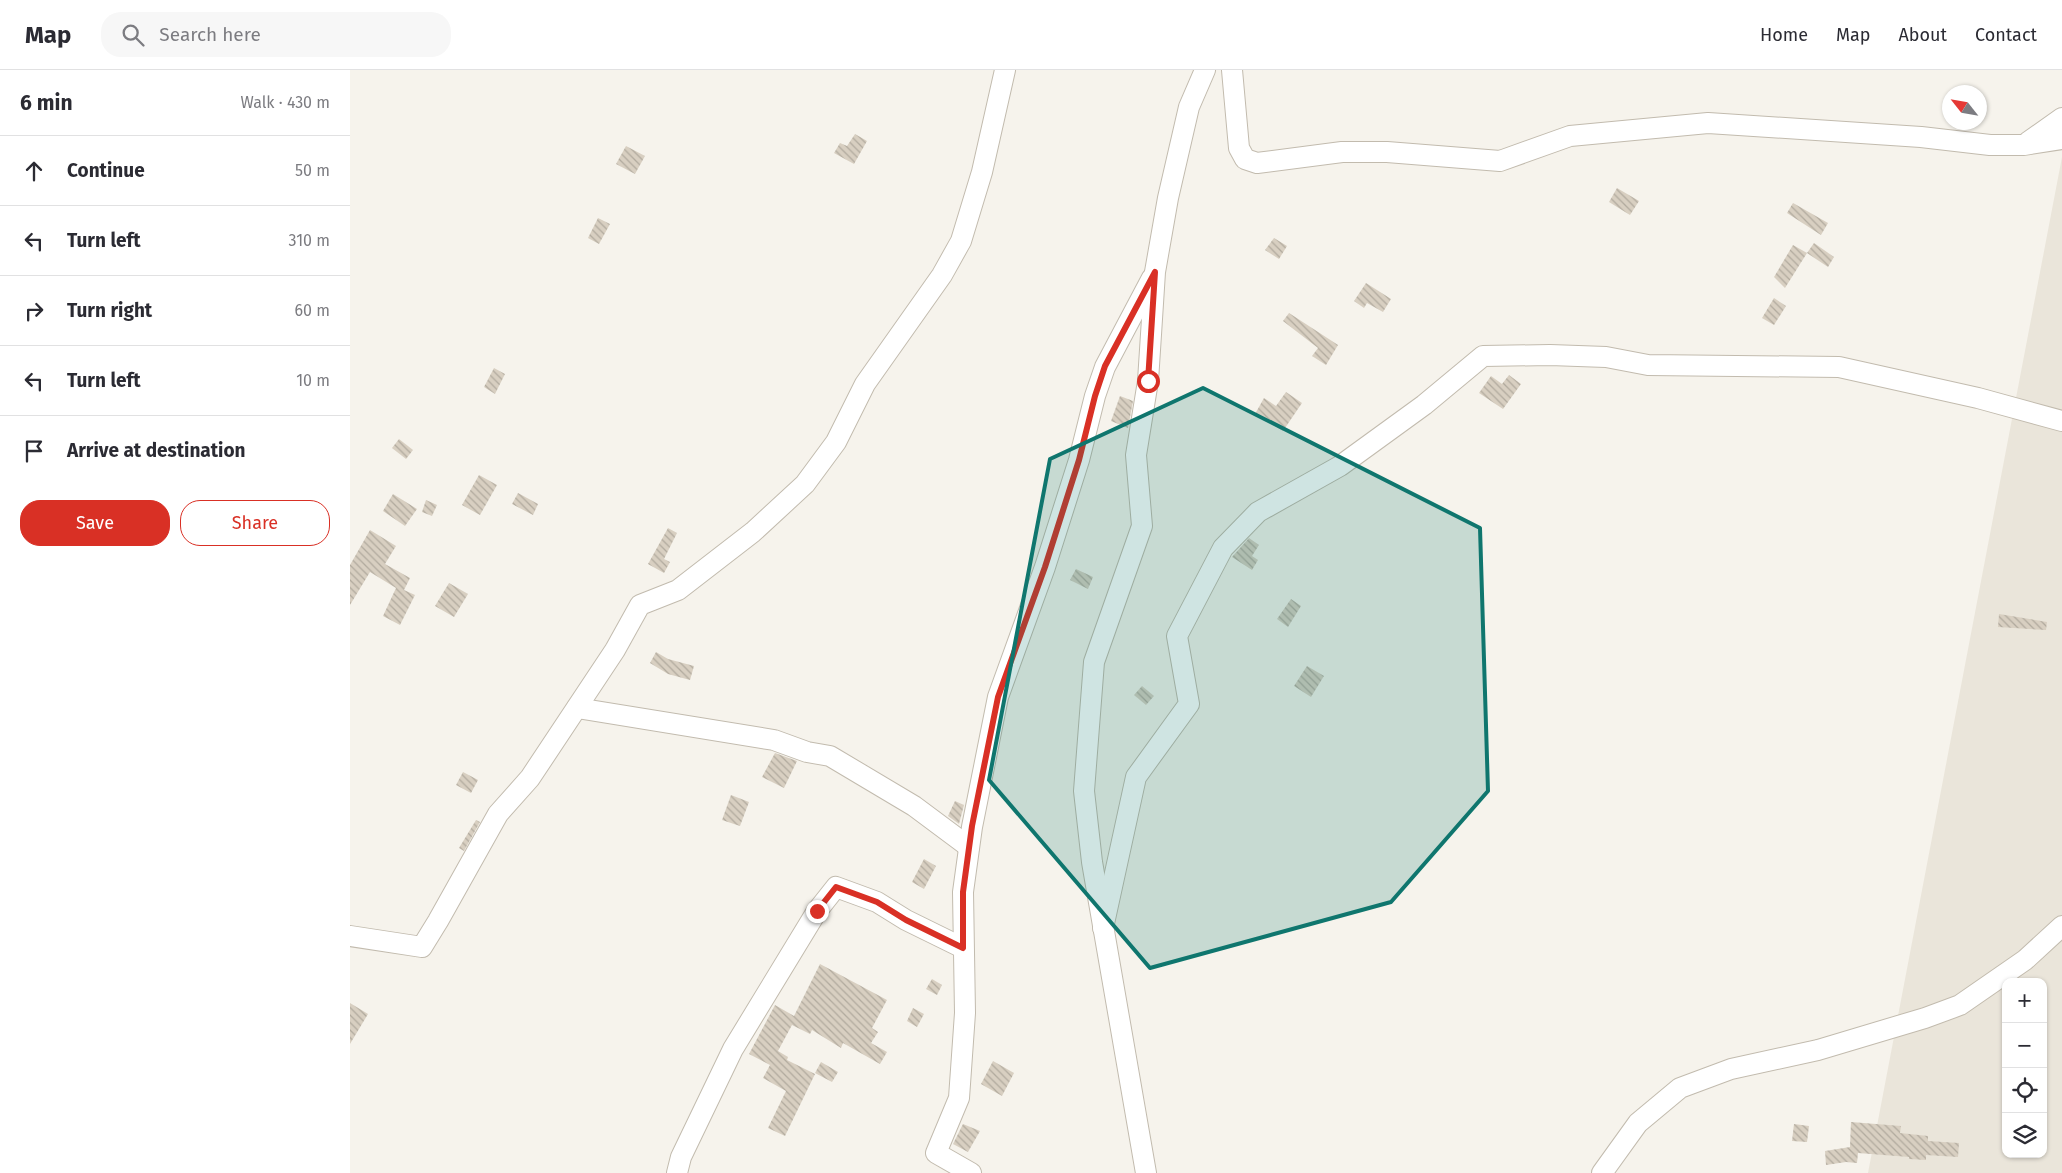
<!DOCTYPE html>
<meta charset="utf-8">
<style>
body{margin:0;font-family:"Fira Sans",sans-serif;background:#f7f7f7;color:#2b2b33}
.controls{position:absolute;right:15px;bottom:15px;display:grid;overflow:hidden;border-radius:10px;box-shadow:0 1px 4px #0004}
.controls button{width:45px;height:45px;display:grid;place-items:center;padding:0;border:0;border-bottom:1px solid #e1e1e2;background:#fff;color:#2b2b33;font:25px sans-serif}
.compass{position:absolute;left:1592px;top:15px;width:45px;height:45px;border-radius:50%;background:#fff;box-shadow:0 1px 4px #0004;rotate:301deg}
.stop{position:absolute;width:15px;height:15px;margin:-11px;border:4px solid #d93025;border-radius:50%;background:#fff}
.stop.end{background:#d93025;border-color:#fff;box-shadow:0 1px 5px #0008}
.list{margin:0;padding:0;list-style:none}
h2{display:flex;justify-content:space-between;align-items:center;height:65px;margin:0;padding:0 20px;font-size:21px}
h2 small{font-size:16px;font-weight:400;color:#7c7c81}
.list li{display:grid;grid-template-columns:32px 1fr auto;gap:15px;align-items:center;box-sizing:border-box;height:70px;padding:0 20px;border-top:1px solid #e1e1e2}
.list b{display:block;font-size:19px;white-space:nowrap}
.list em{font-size:16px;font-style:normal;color:#7c7c81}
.actions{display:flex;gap:10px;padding:15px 20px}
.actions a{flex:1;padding:11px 0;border:1px solid #d93025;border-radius:20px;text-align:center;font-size:18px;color:#d93025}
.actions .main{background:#d93025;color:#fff}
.icon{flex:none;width:28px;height:28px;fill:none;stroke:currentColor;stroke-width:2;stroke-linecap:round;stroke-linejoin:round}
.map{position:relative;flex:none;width:1712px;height:1103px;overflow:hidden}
header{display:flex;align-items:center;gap:30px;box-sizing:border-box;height:70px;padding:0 25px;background:#fff;border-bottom:1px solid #e1e1e2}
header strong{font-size:24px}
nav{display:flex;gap:28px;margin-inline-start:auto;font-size:18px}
.search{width:350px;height:45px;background:#f7f7f7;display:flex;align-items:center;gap:12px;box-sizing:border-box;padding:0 18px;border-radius:20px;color:#7c7c81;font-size:19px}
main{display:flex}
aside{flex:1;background:#fff}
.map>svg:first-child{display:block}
</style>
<header>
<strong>Map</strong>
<div class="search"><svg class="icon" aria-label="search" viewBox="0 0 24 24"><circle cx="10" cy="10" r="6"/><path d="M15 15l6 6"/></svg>Search here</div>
<nav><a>Home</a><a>Map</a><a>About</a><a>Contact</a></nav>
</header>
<main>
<aside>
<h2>6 min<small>Walk · 430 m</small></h2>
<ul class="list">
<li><svg class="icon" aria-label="ahead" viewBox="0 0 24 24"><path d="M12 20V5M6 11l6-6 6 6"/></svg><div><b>Continue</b></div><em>50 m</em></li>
<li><svg class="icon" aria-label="left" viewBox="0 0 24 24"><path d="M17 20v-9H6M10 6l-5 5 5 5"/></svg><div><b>Turn left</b></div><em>310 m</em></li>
<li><svg class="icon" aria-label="right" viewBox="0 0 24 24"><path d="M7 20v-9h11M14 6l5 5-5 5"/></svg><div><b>Turn right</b></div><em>60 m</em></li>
<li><svg class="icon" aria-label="left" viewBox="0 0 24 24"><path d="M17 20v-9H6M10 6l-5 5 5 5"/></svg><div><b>Turn left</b></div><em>10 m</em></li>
<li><svg class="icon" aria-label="arrive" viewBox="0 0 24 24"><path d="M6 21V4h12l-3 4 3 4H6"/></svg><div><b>Arrive at destination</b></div></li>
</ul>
<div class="actions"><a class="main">Save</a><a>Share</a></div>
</aside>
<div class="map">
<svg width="1712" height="1103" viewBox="0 0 1712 1103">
<defs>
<pattern id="building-back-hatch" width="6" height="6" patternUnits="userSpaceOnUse" patternTransform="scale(1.25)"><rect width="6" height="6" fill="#d8cfc1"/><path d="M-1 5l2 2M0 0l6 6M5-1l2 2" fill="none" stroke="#b1aa9e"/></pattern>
</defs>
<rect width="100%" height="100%" fill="#f6f3ec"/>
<!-- residential -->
<path fill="#eae5da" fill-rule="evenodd" d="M1712,87v1016h-194zM1656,912h37v172h-37z"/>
<!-- building -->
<g fill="url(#building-back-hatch)">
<polygon points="505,64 517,71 504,94 484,83 490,73 497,76"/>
<polygon points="276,76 295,86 285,104 266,94"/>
<polygon points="1267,118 1289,131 1280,145 1259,132"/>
<polygon points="1443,133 1478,153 1471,165 1437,143"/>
<polygon points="248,148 260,154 249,174 238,168"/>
<polygon points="924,168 937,176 929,189 915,180"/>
<polygon points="1464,173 1484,187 1478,197 1457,183"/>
<polygon points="1443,175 1457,183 1435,218 1424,207"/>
<polygon points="1016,213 1041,229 1033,242 1017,233 1014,238 1004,231"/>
<polygon points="1424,228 1436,236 1424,255 1412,248"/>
<polygon points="939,243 988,275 976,295 962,286 968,278 933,251"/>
<polygon points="144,298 155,304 145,324 134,317"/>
<polygon points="1159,305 1171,314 1153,339 1129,323 1141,306 1152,314"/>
<polygon points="936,322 952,333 933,361 905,344 914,328 926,336"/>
<polygon points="770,326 783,331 778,358 761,351"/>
<polygon points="49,369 63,380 56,389 42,378"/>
<polygon points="129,405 147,415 130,445 112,435"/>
<polygon points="168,423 188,434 183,445 162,434"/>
<polygon points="43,424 67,439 55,456 33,441"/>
<polygon points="76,430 87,435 82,446 72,442"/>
<polygon points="318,458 327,463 314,489 320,492 314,503 298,494"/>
<polygon points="20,460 46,476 35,494 60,508 54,520 65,525 50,555 33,546 46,518 20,502 0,535 0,495"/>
<polygon points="899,468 909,475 902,486 908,490 902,500 882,487"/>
<polygon points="726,499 743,507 738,519 720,510"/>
<polygon points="99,513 118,524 104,547 85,536"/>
<polygon points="941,529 951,536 938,557 927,549"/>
<polygon points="1649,544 1697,552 1696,560 1648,557"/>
<polygon points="306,582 318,589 344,596 340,610 318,604 300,593"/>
<polygon points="957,596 974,606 961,627 944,616"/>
<polygon points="792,616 804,626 796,635 784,625"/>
<polygon points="425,683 447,691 434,718 412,707"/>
<polygon points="113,702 128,710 121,723 106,715"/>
<polygon points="381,725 399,732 390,756 372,750"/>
<polygon points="605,731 614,735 609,754 598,746"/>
<polygon points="126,750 130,752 114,781 109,778"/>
<polygon points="574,789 586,796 574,819 562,812"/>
<polygon points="470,894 537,930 522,958 528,962 521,973 537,982 530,994 493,973 491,978 462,960 460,964 442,955 428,981 438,987 437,990 465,1004 435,1066 418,1058 436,1021 413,1008 420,995 399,984 425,935 444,946"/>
<polygon points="582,909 592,915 587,925 576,919"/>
<polygon points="0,933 18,944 0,974"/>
<polygon points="563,938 574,944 567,957 557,951"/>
<polygon points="643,991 664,1003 652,1026 631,1014"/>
<polygon points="471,992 488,1002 482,1012 465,1003"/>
<polygon points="1501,1052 1551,1056 1550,1063 1578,1066 1578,1071 1609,1073 1608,1087 1576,1085 1576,1090 1559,1089 1559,1087 1508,1083 1507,1093 1496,1092 1476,1095 1475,1081 1500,1077"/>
<polygon points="613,1054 630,1061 618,1082 603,1074"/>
<polygon points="1444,1054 1459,1056 1457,1072 1442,1071"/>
</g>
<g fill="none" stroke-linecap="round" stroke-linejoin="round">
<!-- minor casing -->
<g stroke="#c2bbae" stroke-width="22">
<g id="minor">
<polyline points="882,0 889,78 895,89 907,93 992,82 1037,82 1150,91 1220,66 1358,53 1571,67 1640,75 1674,75 1712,69"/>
<polyline points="1678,72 1712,48"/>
<polyline points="227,638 424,670 457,682 480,686 564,736 619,777"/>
<polyline points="753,858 786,707 839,634 827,566 873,478 908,442 990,396 1074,335 1133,286 1200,285 1256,287 1298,295 1489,297 1628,328 1712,351"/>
<polyline points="0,866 72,877 88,851 148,744 180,708 265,580 290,535 328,520 403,462 455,414 486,372 515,314 592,205 611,171 632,102 655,0"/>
<polyline points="327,1103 331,1087 383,979 467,841 486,817 527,832 556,850 613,878"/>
<polyline points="621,1103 586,1083 609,1028 615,943 613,822 622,757 648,627 695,497 729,390 745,326 755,297 802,208"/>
<polyline points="796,1103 742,792 734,721 744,592 792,456 786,385 798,311 805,202 818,128 839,37 855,0"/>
<polyline points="1252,1103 1288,1053 1330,1018 1381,999 1468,980 1575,948 1610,935 1675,890 1712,856"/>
</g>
</g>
<!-- minor -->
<use href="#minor" stroke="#fff" stroke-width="20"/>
</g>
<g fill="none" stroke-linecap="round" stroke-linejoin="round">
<!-- route -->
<polyline stroke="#d93025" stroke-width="6" points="467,841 486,817 527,832 556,850 613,878 613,822 622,756 648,627 695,497 729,390 745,326 755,296 805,202 798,311"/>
</g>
<!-- marked area -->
<path fill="#0f766e" fill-opacity="0.2" stroke="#0f766e" stroke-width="4" stroke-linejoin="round" d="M853,318l277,140 8,263 -97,111 -241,66 -161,-188 61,-321z"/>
</svg>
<div class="controls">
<button>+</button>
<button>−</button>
<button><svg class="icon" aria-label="locate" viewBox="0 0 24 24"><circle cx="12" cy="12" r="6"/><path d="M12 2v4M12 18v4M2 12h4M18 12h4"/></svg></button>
<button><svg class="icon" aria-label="layers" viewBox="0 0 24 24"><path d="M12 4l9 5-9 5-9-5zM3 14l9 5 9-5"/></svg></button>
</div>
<svg class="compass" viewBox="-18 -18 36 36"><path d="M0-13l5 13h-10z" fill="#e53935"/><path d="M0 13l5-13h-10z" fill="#7c7c81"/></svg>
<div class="stop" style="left:798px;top:311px"></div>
<div class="stop end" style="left:467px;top:841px"></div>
</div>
</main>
